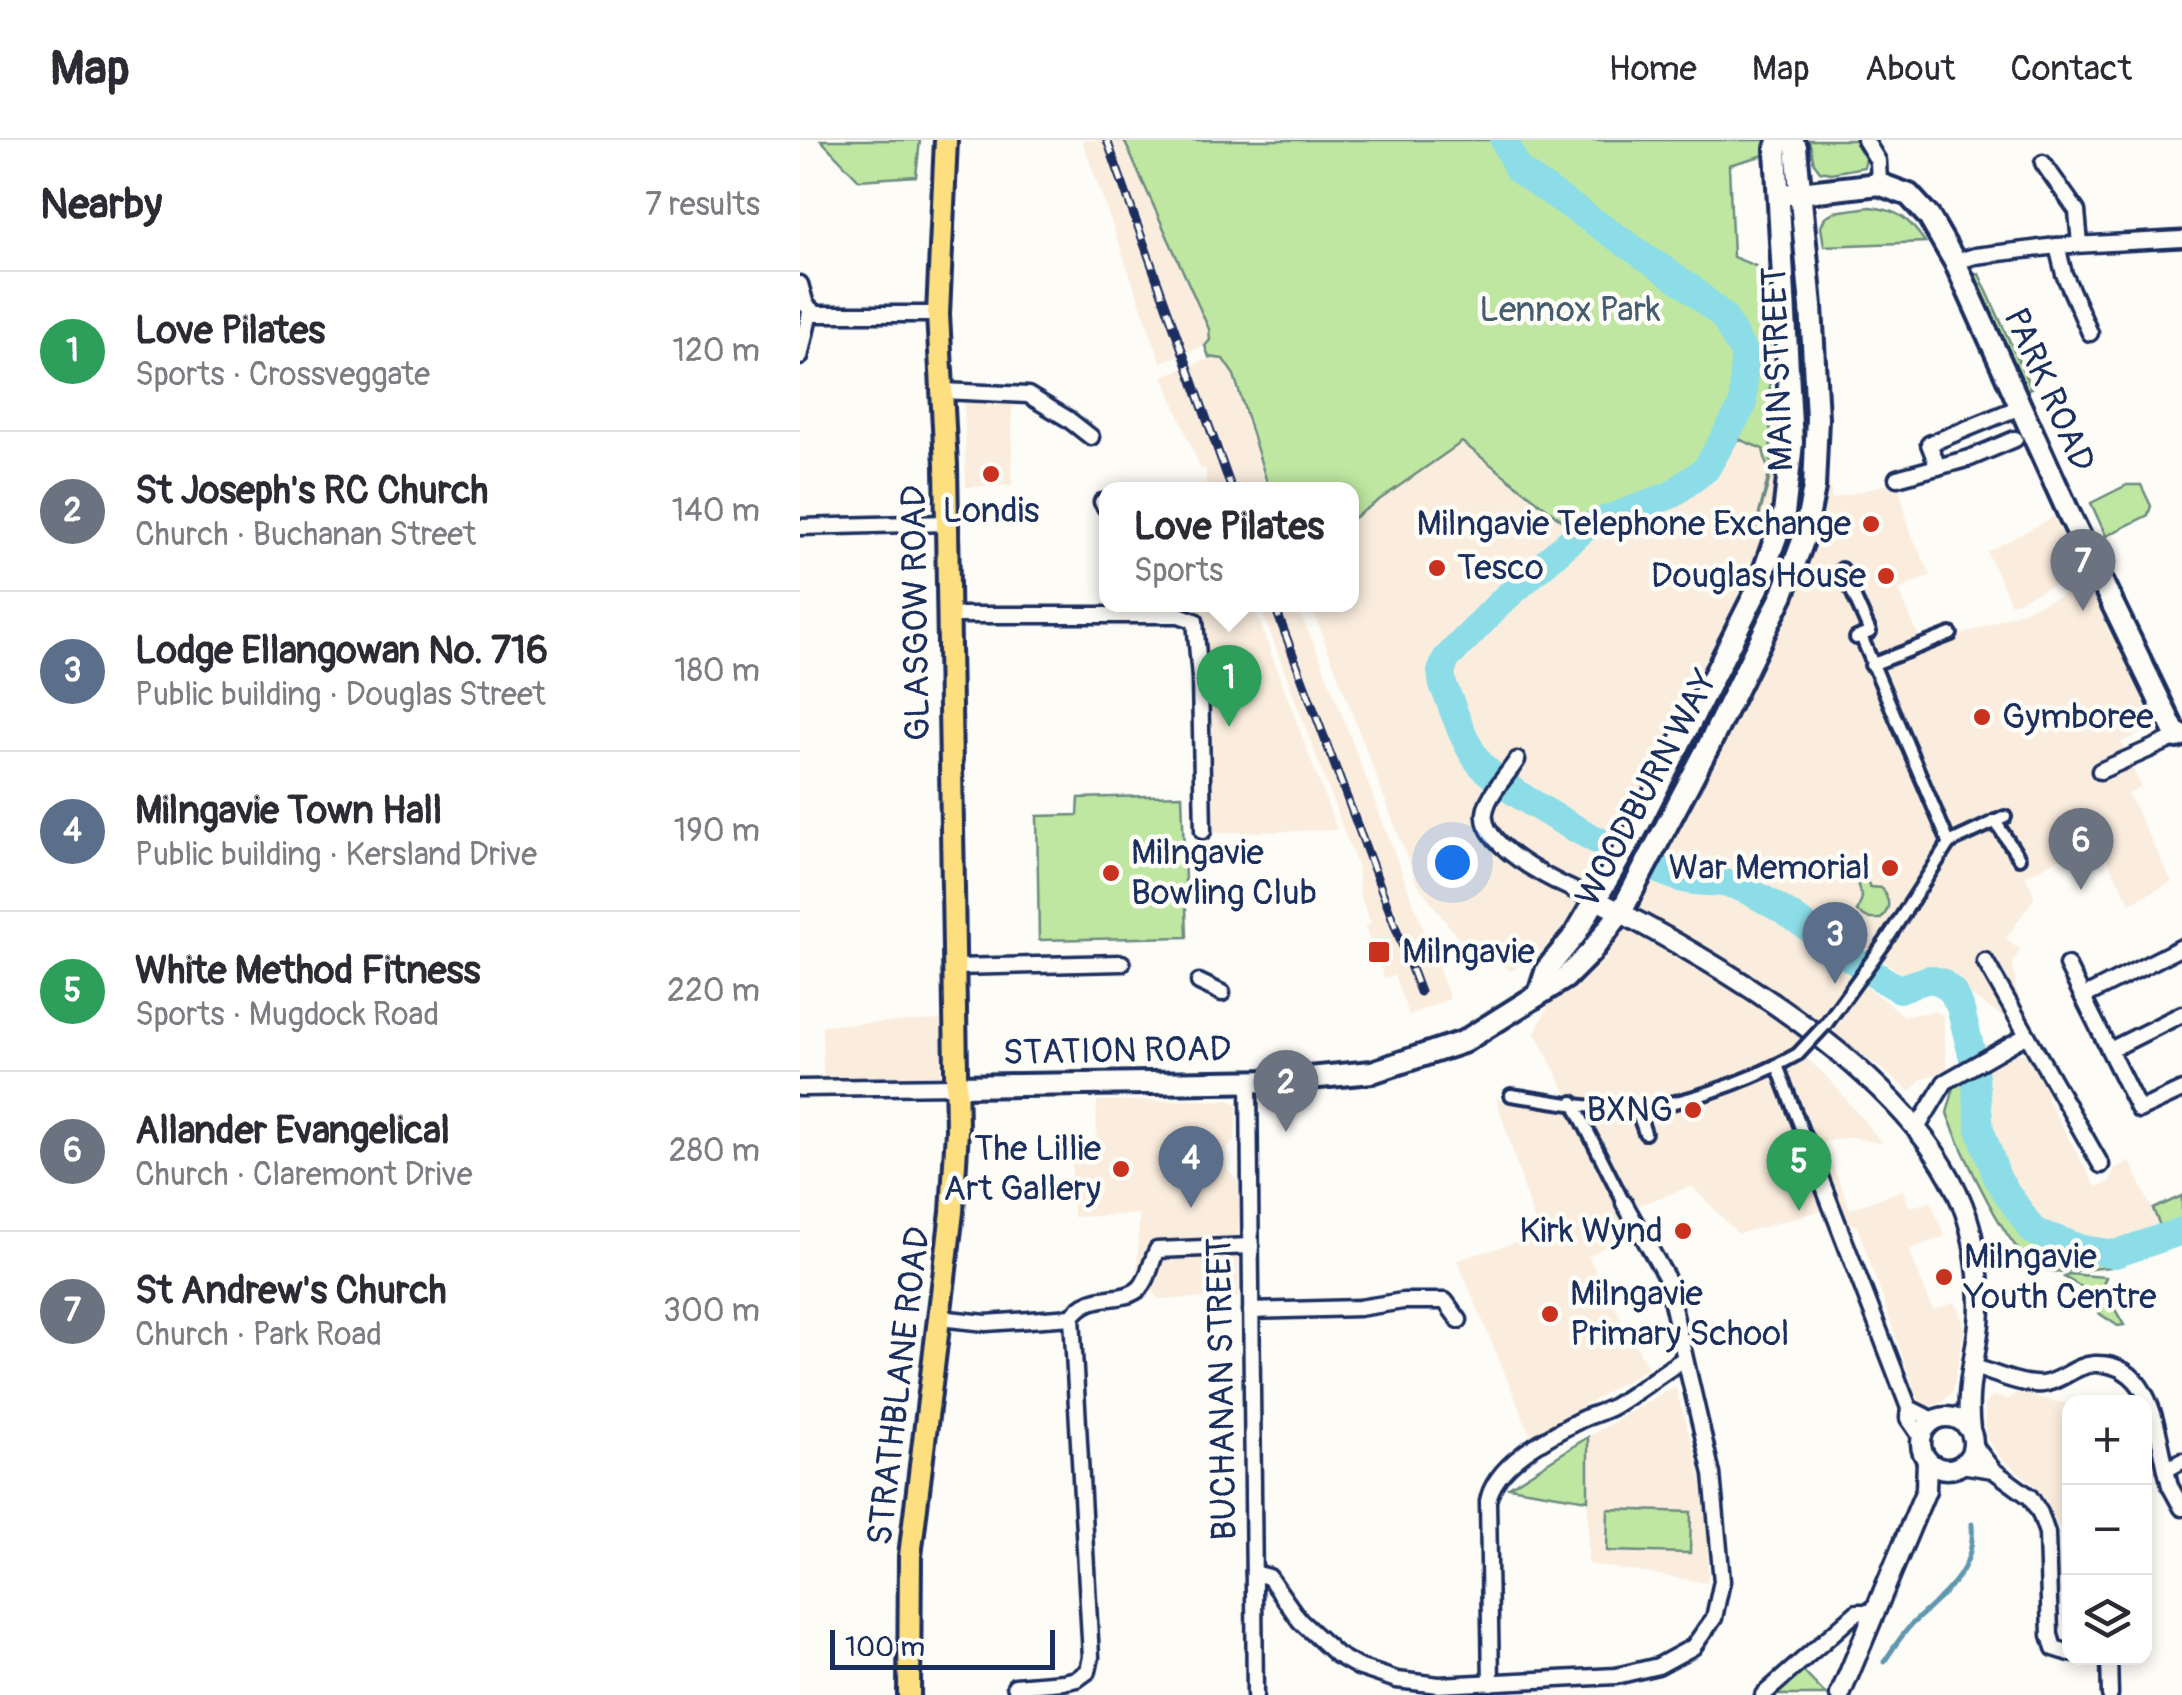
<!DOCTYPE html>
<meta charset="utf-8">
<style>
body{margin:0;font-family:Pangolin,sans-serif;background:#f7f7f7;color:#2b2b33}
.controls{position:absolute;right:30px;bottom:30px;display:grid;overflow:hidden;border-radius:20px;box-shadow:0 5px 15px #0003}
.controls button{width:90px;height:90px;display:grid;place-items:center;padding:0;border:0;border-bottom:2px solid #e1e1e2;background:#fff;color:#2b2b33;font:50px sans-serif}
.scale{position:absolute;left:30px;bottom:25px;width:225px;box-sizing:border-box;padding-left:10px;border:5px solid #1b2f5e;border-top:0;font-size:28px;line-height:35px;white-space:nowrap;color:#1b2f5e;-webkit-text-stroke:8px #fdfcf7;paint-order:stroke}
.you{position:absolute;left:652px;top:722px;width:35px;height:35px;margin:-25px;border:8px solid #fff;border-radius:50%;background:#1a73e8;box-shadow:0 0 0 15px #1a73e833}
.badge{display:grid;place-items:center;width:65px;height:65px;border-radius:50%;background:#c8321e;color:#fff;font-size:32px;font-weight:700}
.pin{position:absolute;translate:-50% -82px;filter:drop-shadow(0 2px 5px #0008)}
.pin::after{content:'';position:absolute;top:52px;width:35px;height:30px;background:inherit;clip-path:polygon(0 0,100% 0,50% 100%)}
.popup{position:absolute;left:299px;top:342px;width:260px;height:130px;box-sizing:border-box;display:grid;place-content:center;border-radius:20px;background:#fff;filter:drop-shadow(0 2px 8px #0005);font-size:32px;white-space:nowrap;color:#7c7c81}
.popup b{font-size:38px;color:#2b2b33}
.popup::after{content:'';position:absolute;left:50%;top:100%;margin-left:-20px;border:20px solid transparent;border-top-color:#fff}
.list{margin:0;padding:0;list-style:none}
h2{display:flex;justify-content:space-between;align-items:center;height:130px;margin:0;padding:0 40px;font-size:42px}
h2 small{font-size:32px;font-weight:400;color:#7c7c81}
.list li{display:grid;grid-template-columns:65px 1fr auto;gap:30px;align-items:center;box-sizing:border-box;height:160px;padding:0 40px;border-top:2px solid #e1e1e2}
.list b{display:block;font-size:38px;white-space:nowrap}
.list p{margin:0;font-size:32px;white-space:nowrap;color:#7c7c81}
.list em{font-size:32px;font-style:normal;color:#7c7c81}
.icon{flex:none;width:55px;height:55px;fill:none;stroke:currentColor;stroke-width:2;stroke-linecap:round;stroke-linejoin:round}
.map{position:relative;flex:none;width:1382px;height:1555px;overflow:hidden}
header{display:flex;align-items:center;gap:60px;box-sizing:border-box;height:140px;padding:0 50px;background:#fff;border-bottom:2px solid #e1e1e2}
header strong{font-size:48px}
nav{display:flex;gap:55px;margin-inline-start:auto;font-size:35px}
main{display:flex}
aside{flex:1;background:#fff}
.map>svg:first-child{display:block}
</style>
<header>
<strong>Map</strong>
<nav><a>Home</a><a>Map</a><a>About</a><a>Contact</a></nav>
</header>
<main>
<aside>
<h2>Nearby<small>7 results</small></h2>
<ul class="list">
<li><span class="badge" style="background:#2e9e5b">1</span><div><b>Love Pilates</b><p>Sports · Crossveggate</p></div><em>120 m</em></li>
<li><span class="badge" style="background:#6b7280">2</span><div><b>St Joseph's RC Church</b><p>Church · Buchanan Street</p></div><em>140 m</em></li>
<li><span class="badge" style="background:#5c6f8a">3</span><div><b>Lodge Ellangowan No. 716</b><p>Public building · Douglas Street</p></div><em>180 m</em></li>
<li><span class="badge" style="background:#5c6f8a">4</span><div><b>Milngavie Town Hall</b><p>Public building · Kersland Drive</p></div><em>190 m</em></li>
<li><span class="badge" style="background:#2e9e5b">5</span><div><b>White Method Fitness</b><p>Sports · Mugdock Road</p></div><em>220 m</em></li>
<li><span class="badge" style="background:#6b7280">6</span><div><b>Allander Evangelical</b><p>Church · Claremont Drive</p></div><em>280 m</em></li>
<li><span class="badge" style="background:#6b7280">7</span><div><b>St Andrew's Church</b><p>Church · Park Road</p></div><em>300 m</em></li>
</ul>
</aside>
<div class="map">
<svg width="1382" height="1555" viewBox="0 0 1382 1555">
<rect width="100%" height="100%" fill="#fdfcf7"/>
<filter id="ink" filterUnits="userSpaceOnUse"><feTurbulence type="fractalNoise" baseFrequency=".01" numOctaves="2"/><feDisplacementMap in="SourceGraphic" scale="20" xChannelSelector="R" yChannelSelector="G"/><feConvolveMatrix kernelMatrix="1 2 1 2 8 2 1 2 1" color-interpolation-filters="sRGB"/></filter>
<g filter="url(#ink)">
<!-- built -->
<g fill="#faedde">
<polygon points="282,0 324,0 409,189 410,200 405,206 361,222"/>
<polygon points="417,216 423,219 432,235 467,349 406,349 406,329 400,328 363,236"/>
<polygon points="164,259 212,265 212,345 166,347"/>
<polygon points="936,298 963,309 970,334 1029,340 1032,359 1097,341 1112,396 1131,435 1099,450 1124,510 1295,442 1352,583 1349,590 1321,602 1341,647 1328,654 1372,742 1330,763 1296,699 1225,736 1235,756 1206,799 1220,810 1213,822 1216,850 1226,870 1208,880 1124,826 1116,835 1107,838 1084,821 1068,848 1104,876 1136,871 1143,876 1147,929 1120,940 1111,952 1032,892 1007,918 1031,941 1083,1004 1052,997 1023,1002 1050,1069 1103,1050 1109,1067 1131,1062 1145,1096 1109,1110 1133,1170 1155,1162 1165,1187 1152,1253 1141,1263 1130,1266 1119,1263 1057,1086 1020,1071 938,1094 892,1046 828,1069 735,893 790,782 711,831 657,797 616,741 511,465 552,464 552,381 662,301 773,388 892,352"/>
<polygon points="1254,377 1281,432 1211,464 1187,412"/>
<polygon points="399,465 453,465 537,690 412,693"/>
<polygon points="460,465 496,465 521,520 650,859 609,875 594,835 584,838 565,787 571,784 560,755 557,726"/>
<polygon points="141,880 141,935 23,939 22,885"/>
<polygon points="1218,913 1232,914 1249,944 1247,960 1296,1047 1310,1042 1314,1029 1330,1021 1363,1093 1336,1100 1292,1102 1240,1087 1222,1070 1200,1029 1180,964 1182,929"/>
<polygon points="696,958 709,964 766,970 835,1091 788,1116 848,1228 731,1296 657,1120 739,1096"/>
<polygon points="430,960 437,965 435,1000 426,1011 426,1028 439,1043 438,1158 359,1159 337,1133 339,1074 273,1077 272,1017 286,1019 296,1002 297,961"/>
<polygon points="875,1246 898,1324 908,1382 908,1443 788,1424 788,1297"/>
<polygon points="1216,1253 1269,1264 1269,1386 1258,1386 1245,1359 1231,1342 1202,1319 1186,1298 1185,1264 1194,1256 1208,1260"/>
</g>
<!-- green -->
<g fill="#bfe7a2" stroke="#6d8b80" stroke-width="2.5">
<polygon points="21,0 120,0 116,36 59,40"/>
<polygon points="324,0 966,0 968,14 929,25 933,117 968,131 971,333 953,398 969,334 963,309 936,298 893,352 773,389 662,302 552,379 552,350 469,349 434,235 423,219 409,217 405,206 410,200 409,189"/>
<polygon points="1009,0 1055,0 1067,16 1064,27 1031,33 1020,31 1014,23"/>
<path d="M1070,67c29,3 39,12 55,35l-101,4 -3,-19 4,-10 9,-5z"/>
<polygon points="998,96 1010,282 1000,283 991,97"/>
<polygon points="1179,134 1231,248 1223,251 1174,135"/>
<polygon points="1327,345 1341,345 1351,366 1348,375 1306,396 1291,363"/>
<polygon points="382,655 387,797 239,800 237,676 278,675 279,658"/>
<path d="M1066,739l4,8 12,1c7,12 10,19 -1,31h-11l-13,-7 5,-14 -5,-15z"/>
<path d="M1167,938c10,55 20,128 70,162 18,12 53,19 74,27 -21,1 -50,8 -70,2 -30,-8 -83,-125 -94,-156l8,-29z"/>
<polygon points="1382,1056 1382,1085 1363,1093 1353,1069"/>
<polygon points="1268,1134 1306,1137 1302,1147 1324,1185 1318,1186 1300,1174 1285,1149 1264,1137"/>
<polygon points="788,1297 788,1360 709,1347"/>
<polygon points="808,1369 891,1372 890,1413 807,1411"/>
<polygon points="997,1525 1026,1555 965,1555"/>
</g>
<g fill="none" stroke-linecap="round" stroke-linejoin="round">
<!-- stream -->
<path stroke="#5f97b0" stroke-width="5" d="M1084,1522c9,-13 18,-28 29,-39 31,-30 63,-50 59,-99"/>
<!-- river -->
<path stroke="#8cdde7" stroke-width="28" d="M704,0l14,30 170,116 35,30 21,38 -1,51 -37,64 -35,26 -85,32 -84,74 -56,58 -5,13 2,13c11,24 19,55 35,76 23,32 162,105 202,117 24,8 40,-1 66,12 56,27 100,70 153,99l30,-10 12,3 11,9 8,16 13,51 7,71 18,51 35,51 50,18 32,5 67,-23"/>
<!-- pedestrian casing -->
<g stroke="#1b2f5e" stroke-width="18">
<g id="pedestrian">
<polyline points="1042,429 1070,492 1056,498"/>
<polyline points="1061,496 1149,703"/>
<polyline points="1071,525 1151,494"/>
<polyline points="1195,681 1219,718"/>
<polyline points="1026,884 1086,801 1149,703 1205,677"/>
<polyline points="977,925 1006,1001"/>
<path d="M711,955c36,5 73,13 109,14 53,1 132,-29 178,-55"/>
<polyline points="773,962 824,1063"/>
<polyline points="836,968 845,993"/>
</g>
</g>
<!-- minor casing -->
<g stroke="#1b2f5e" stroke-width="21">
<g id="minor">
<polyline points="1065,0 1078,21 1079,44"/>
<polyline points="1243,23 1277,71 1280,104"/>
<polyline points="1257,106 1264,134 1290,193"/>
<polyline points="1155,122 1175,116 1257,106 1382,99"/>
<polyline points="0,144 6,165 16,174 138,174"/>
<polyline points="0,217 10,172"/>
<polyline points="143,251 228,255 268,279 291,297"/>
<polyline points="1138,327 1129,304 1220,267"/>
<polyline points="1097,338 1170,318 1215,299"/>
<polyline points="302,362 306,368"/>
<polyline points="0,387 147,383"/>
<polyline points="149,475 379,475 395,481 400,538 403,691"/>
<path d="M717,620c-10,16 -30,35 -32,53 -5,36 84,76 112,87"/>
<polyline points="1300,631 1377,597"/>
<polyline points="1185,821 1301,1025"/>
<polyline points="1267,825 1339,970 1382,950"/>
<polyline points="154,827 322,823"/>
<polyline points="399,842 422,853"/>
<polyline points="1283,857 1382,807"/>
<polyline points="1310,910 1382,874"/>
<polyline points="449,942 455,1555"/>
<polyline points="0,948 157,946"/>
<polyline points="1117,988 1145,942 1227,895"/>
<polyline points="1006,1001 1109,1268 1108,1278 1121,1297"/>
<polyline points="451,1171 559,1168 603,1161 645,1161 659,1180"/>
<polyline points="139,1178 186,1183 272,1177"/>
<path d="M1174,1227c20,6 48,19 68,17 19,-2 33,-19 52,-20 57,-3 63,65 72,106l16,-9"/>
<polyline points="1109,1268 1133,1280"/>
<polyline points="1173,1304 1193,1330 1230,1357 1240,1373 1247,1393 1250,1495 1254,1508 1270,1513"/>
<polyline points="1161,1325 1193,1330"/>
<polyline points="1366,1330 1370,1346 1382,1368"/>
<polyline points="454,1433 469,1437 500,1481 537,1515 558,1527 597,1540 639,1545 816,1536 858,1526 893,1507 914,1478 922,1441 912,1334 866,1137 824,1063"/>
<polyline points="1309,1518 1310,1555"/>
<path d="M691,1543l-3,-182c7,-37 58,-63 90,-80 11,-6 24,-8 36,-15 24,-14 46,-32 70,-47"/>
<path d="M215,1546l48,-4 14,-3 11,-8 3,-14 -19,-340c19,-28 50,-12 68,-29 9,-9 11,-27 17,-38l94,-4"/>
<polyline points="963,1555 1057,1472 1073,1472"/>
</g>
</g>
<!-- tertiary casing -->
<g stroke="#1b2f5e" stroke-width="25">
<g id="tertiary">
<path d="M797,760c126,66 348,190 376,341 5,27 9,56 6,83 -4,38 -14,66 -9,105"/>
<circle cx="1147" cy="1303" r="26"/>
<polyline points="1040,1555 1126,1350 1127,1320"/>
</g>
</g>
<!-- secondary casing -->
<g stroke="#1b2f5e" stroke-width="28">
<g id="secondary">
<polyline points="991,54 1079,44 1109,55 1129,77 1155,122 1270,376 1377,597 1382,595"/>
<polyline points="740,851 747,829 775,795 836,690 958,448 984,374 992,303 976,9 979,0"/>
<polyline points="157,946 477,941 572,932 663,902 765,838 790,813 821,772 909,605 983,454 1004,398 1014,348 1017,278 1011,166 996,7 991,0"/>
</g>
</g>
<!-- primary casing -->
<g stroke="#1b2f5e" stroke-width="28">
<polyline id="primary" points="109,1555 110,1416 152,1072 157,990 146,325 138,174 146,0"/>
</g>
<!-- pedestrian -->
<use href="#pedestrian" stroke="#fdfcf7" stroke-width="10"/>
<!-- minor -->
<use href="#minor" stroke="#fdfcf7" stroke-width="14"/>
<!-- tertiary -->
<use href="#tertiary" stroke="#fdfcf7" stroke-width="18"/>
<!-- secondary -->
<use href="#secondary" stroke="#fdfcf7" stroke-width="20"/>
<!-- primary -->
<use href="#primary" stroke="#fedf80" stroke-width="20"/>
<!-- rail casing -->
<g stroke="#1b2f5e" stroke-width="9">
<g id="rail">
<polyline points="307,0 432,350"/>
<polyline points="474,464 620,852"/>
</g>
</g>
<!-- rail -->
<use href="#rail" stroke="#fdfcf7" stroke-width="5" stroke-dasharray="15" stroke-linecap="butt"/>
<!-- pedestrian-bridge casing -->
<g stroke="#1b2f5e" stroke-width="18" stroke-linecap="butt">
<polyline id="pedestrian-bridge" points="998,914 1026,884"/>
</g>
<!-- pedestrian-bridge -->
<use href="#pedestrian-bridge" stroke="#fdfcf7" stroke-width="10"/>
</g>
</g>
<!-- markers -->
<g fill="#c8321e" stroke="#fdfcf7" stroke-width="4">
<circle cx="191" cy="334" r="10"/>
<circle cx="1071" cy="384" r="10"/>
<circle cx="637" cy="428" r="10"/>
<circle cx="1086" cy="436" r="10"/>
<circle cx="1182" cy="577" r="10"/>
<circle cx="1090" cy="728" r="10"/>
<circle cx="311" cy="733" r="10"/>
<rect x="567" y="800" width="24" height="24" rx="5"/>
<circle cx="893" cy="970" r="10"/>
<circle cx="321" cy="1029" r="10"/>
<circle cx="883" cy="1091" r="10"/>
<circle cx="1144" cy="1137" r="10"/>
<circle cx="750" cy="1174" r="10"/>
</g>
<g text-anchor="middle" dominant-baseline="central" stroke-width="9" stroke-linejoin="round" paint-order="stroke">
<!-- park labels -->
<g font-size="35" fill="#445d6f" stroke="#fdfcf7">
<text x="770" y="170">Lennox Park</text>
</g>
<!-- street labels -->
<g font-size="35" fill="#1b2f5e" stroke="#fdfcf7">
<text transform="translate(978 229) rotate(-92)">MAIN STREET</text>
<text transform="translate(1249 250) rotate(66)">PARK ROAD</text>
<text transform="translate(116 473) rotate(-91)">GLASGOW ROAD</text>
<text transform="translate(847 648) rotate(-62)">WOODBURN WAY</text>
<text transform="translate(317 911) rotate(-1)">STATION ROAD</text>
<text transform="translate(99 1246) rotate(-83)">STRATHBLANE ROAD</text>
<text transform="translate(422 1249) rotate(-91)">BUCHANAN STREET</text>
</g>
<!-- poi labels -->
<g font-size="35" fill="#1b2f5e" stroke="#fdfcf7" text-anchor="end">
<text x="191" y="371" text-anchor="middle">Londis</text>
<text x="1051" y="384">Milngavie Telephone Exchange</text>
<text x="657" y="428" text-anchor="start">Tesco</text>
<text x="1066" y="436">Douglas House</text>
<text x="1202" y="577" text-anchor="start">Gymboree</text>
<text x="331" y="713" text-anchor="start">Milngavie<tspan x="331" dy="40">Bowling Club</tspan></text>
<text x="1070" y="728">War Memorial</text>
<text x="602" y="812" text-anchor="start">Milngavie</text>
<text x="873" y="970">BXNG</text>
<text x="301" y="1009">The Lillie<tspan x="301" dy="40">Art Gallery</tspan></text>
<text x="863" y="1091">Kirk Wynd</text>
<text x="1164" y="1117" text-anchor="start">Milngavie<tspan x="1164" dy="40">Youth Centre</tspan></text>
<text x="770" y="1154" text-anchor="start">Milngavie<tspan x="770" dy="40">Primary School</tspan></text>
</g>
</g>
</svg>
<div class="controls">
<button>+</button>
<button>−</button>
<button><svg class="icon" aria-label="layers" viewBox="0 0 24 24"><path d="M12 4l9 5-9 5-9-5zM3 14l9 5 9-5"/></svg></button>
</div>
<div class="scale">100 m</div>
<div class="you"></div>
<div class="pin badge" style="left:429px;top:587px;background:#2e9e5b">1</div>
<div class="popup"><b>Love Pilates</b>Sports</div>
<div class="pin badge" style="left:486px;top:992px;background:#6b7280">2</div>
<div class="pin badge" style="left:1035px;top:844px;background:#5c6f8a">3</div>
<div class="pin badge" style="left:391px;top:1068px;background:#5c6f8a">4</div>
<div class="pin badge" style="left:999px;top:1071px;background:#2e9e5b">5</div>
<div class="pin badge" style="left:1281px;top:750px;background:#6b7280">6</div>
<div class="pin badge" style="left:1283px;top:471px;background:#6b7280">7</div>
</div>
</main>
